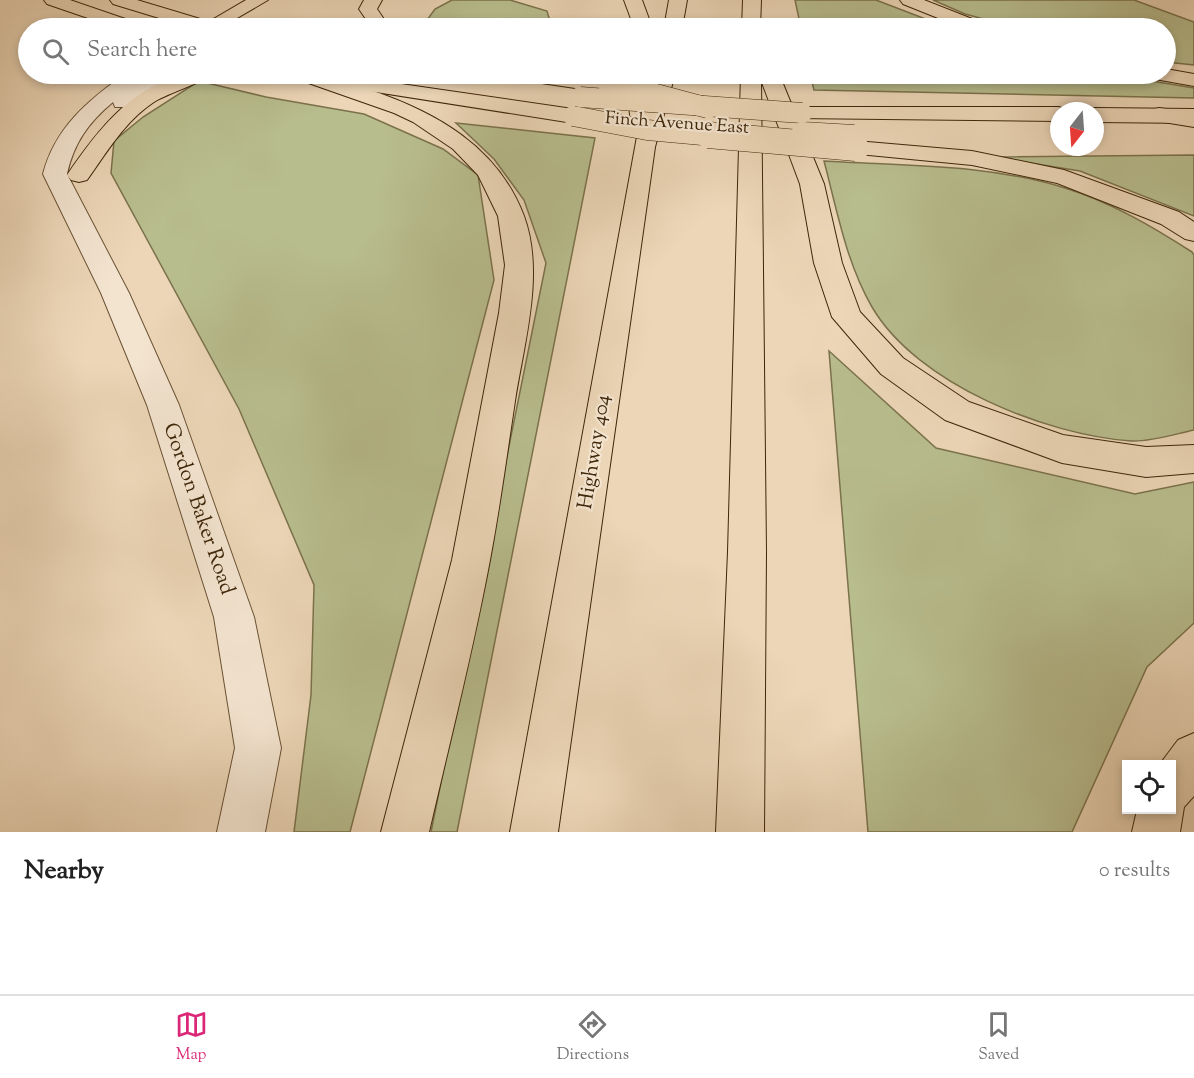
<!DOCTYPE html>
<style>
body{margin:0;font-family:"Sorts Mill Goudy",serif;background:#f6f6f6;color:#222}
.controls{position:absolute;right:18px;bottom:18px;display:grid;overflow:hidden;border-radius:0px;box-shadow:0 3px 9px #0003}
.controls button{width:54px;height:54px;display:grid;place-items:center;padding:0;border:0;border-bottom:2px solid #e0e0e0;background:#fff;color:#222;font:30px sans-serif}
.compass{position:absolute;left:1050px;top:102px;width:54px;height:54px;border-radius:50%;background:#fff;box-shadow:0 3px 9px #0003;rotate:197deg}
.list{margin:0;padding:0;list-style:none}
h2{display:flex;justify-content:space-between;align-items:center;height:78px;margin:0;padding:0 24px;font-size:26px}
h2 small{font-size:20px;font-weight:400;color:#767676}
.icon{flex:none;width:33px;height:33px;fill:none;stroke:currentColor;stroke-width:2;stroke-linecap:round;stroke-linejoin:round}
.map{position:relative;flex:none;width:1194px;height:832px;overflow:hidden}
.search{position:absolute;background:#fff;box-shadow:0 3px 9px #0003;left:18px;right:18px;top:18px;height:66px;display:flex;align-items:center;gap:15px;box-sizing:border-box;padding:0 21px;border-radius:33px;color:#767676;font-size:22px}
.sheet{height:162px;background:#fff}
nav{display:flex;justify-content:space-around;align-items:center;box-sizing:border-box;height:84px;border-top:2px solid #e0e0e0;background:#fff;font-size:16px;color:#767676}
nav a{display:grid;justify-items:center;gap:3px}
nav .on{color:#db2777}
.map>svg:first-child{display:block}
</style>
<div class="map">
<svg width="1194" height="832" viewBox="0 0 1194 832">
<rect width="100%" height="100%" fill="#ecd6b7"/>
<filter id="stains"><feTurbulence type="fractalNoise" baseFrequency=".00333" numOctaves="4"/><feColorMatrix values="0 0 0 0 .2 0 0 0 0 .09 0 0 0 0 .02 0 0 0 .5 -.17"/></filter>
<radialGradient id="worn" r=".72"><stop offset=".6" stop-color="#630" stop-opacity="0"/><stop offset="1" stop-color="#630" stop-opacity=".3"/></radialGradient>
<!-- green -->
<g fill="#b8bd8e" stroke="#7b724c" stroke-width="1.5">
<polygon points="452,0 510,0 547,11 552,28 437,28 427,20 435,9"/>
<polygon points="795,0 876,0 949,28 801,28"/>
<polygon points="933,0 1134,0 1194,22 1194,65 1166,62 1166,28 1016,28 965,14"/>
<polygon points="810,74 1110,74 1194,88 1194,98 814,90"/>
<polygon points="199,81 266,97 364,114 443,149 478,175 494,280 350,832 294,832 311,695 314,585 239,409 111,173 114,141 143,117"/>
<polygon points="456,123 595,138 457,832 431,832 546,263 524,200 494,159"/>
<polygon points="1194,155 1194,216 1080,171 993,157"/>
<path d="M824,161c79,5 165,3 241,27 46,14 88,39 127,64l2,3v175c-19,4 -43,12 -63,11 -85,-6 -214,-57 -259,-134 -26,-45 -35,-97 -48,-146z"/>
<polygon points="829,351 936,448 1135,494 1194,482 1194,623 1147,667 1072,832 868,832"/>
</g>
<g fill="none" stroke-linecap="round" stroke-linejoin="round">
<!-- minor casing -->
<g stroke="#6a5234" stroke-width="2">
<path id="minor" d="M125,74h22l-8,8 13,-8h23l-44,33h-16l-2,-5c-25,21 -39,41 -46,72l62,119 50,112 75,212 27,131 -16,84h-48l18,-84 -21,-131 -67,-212 -46,-112 -58,-119c12,-46 44,-73 82,-100z"/>
</g>
<!-- major casing -->
<g stroke="#3e2609" stroke-width="2">
<g id="major">
<polygon points="44,0 70,0 140,24 142,28 117,28 47,4"/>
<polygon points="110,0 137,0 217,24 219,28 192,28 113,4"/>
<path d="M183,74h30c-4,6 -47,20 -59,28 -29,19 -47,50 -67,78l-8,2 -8,-2 -4,-5c30,-44 62,-86 116,-101z"/>
<polygon points="289,74 332,74 573,109 581,111 584,116 581,121 573,123 299,80 292,78"/>
<polygon points="802,107 1059,107 1068,111 1059,111 1059,121 794,118 791,113 794,108"/>
<polygon points="1095,108 1194,109 1194,123 1095,122 1095,111 1087,111"/>
</g>
</g>
<!-- highway casing -->
<g stroke="#3e2609" stroke-width="2">
<g id="highway">
<polygon points="246,0 268,0 220,28 198,28"/>
<polygon points="364,0 382,0 377,9 390,28 372,28 359,9"/>
<polygon points="624,0 642,0 649,19 648,28 630,28 631,19"/>
<polygon points="669,0 687,0 682,28 664,28"/>
<polygon points="743,0 761,0 760,28 742,28"/>
<polygon points="900,0 924,0 985,24 987,28 963,28 903,4"/>
<polygon points="1166,69 1194,74 1194,86 1149,78 1146,74 1166,74"/>
<path d="M295,74c27,0 49,8 75,16 66,22 128,57 154,126 21,57 0,127 -9,185 -8,53 -15,106 -25,159 -17,91 -40,181 -61,272h-48l71,-272 47,-247 6,-48 -7,-49 -20,-41 -25,-26 -40,-27 -19,-9 -97,-34z"/>
<polygon points="511,74 559,74 609,81 616,83 619,87 616,91 609,93 521,80 514,78"/>
<polygon points="626,74 646,74 649,94 655,74 675,74 655,147 558,832 510,832 638,131 631,125"/>
<polygon points="741,74 779,74 824,184 842,263 860,312 903,358 969,402 1063,435 1146,447 1194,445 1194,473 1146,477 1062,463 945,420 881,374 832,317 814,263 800,184 761,80 766,552 764,832 716,832 728,552"/>
<polygon points="1159,108 1194,113 1194,127 1151,120 1148,115 1151,110"/>
<polygon points="856,141 972,151 1064,170 1179,212 1194,222 1194,241 1185,239 1161,224 1057,183 972,165 848,153 845,148 848,143"/>
<polygon points="1194,733 1194,796 1184,807 1180,832 1132,832 1137,810 1172,810 1172,764 1160,764 1178,740"/>
</g>
</g>
<!-- minor -->
<use href="#minor" fill="#f3e4d0" fill-rule="evenodd"/>
<!-- major -->
<use href="#major" fill="#ecd6b7" fill-rule="evenodd"/>
<!-- highway -->
<use href="#highway" fill="#ecd6b7" fill-rule="evenodd"/>
<!-- major-bridge casing -->
<g stroke="#3e2609" stroke-width="21" stroke-linecap="butt">
<g id="major-bridge">
<polyline points="580,97 802,113"/>
<polyline points="802,132 854,135"/>
</g>
</g>
<!-- highway-bridge-far1 casing -->
<g stroke="#3e2609" stroke-width="21" stroke-linecap="butt">
<g id="highway-bridge-far1">
<polyline points="609,87 652,93 708,108"/>
<polyline points="573,116 647,130 725,137"/>
</g>
</g>
<!-- highway-bridge casing -->
<g stroke="#3e2609" stroke-width="27" stroke-linecap="butt">
<polyline id="highway-bridge" points="708,135 856,148"/>
</g>
<!-- major-bridge -->
<use href="#major-bridge" stroke="#ecd6b7" stroke-width="20"/>
<!-- highway-bridge-far1 -->
<use href="#highway-bridge-far1" stroke="#ecd6b7" stroke-width="20"/>
<!-- highway-bridge -->
<use href="#highway-bridge" stroke="#ecd6b7" stroke-width="26"/>
</g>
<g text-anchor="middle" dominant-baseline="central" stroke-width="4.5" stroke-linejoin="round" paint-order="stroke">
<!-- far-street labels -->
<g font-size="18" fill="#3e2609" stroke="#f3e4d0">
<text transform="translate(677 124) rotate(4)">Finch Avenue East</text>
</g>
<!-- street labels -->
<g font-size="21" fill="#3e2609" stroke="#f3e4d0">
<text transform="translate(595 452) rotate(-81)">Highway 404</text>
<text transform="translate(198 509) rotate(71)">Gordon Baker Road</text>
</g>
</g>
<rect width="100%" height="100%" filter="url(#stains)"/>
<rect width="100%" height="100%" fill="url(#worn)"/>
</svg>
<div class="controls">
<button><svg class="icon" aria-label="locate" viewBox="0 0 24 24"><circle cx="12" cy="12" r="6"/><path d="M12 2v4M12 18v4M2 12h4M18 12h4"/></svg></button>
</div>
<svg class="compass" viewBox="-18 -18 36 36"><path d="M0-13l5 13h-10z" fill="#e53935"/><path d="M0 13l5-13h-10z" fill="#767676"/></svg>
<div class="search"><svg class="icon" aria-label="search" viewBox="0 0 24 24"><circle cx="10" cy="10" r="6"/><path d="M15 15l6 6"/></svg>Search here</div>
</div>
<section class="sheet">
<h2>Nearby<small>0 results</small></h2>
<ul class="list">
</ul>
</section>
<nav>
<a class="on"><svg class="icon" aria-label="map" viewBox="0 0 24 24"><path d="M3 6l6-2 6 2 6-2v14l-6 2-6-2-6 2zM9 4v14M15 6v14"/></svg>Map</a>
<a><svg class="icon" aria-label="directions" viewBox="0 0 24 24"><path d="M12 3l9 9-9 9-9-9zM9 14v-3h6M13 9l2 2-2 2"/></svg>Directions</a>
<a><svg class="icon" aria-label="saved" viewBox="0 0 24 24"><path d="M7 4h10v16l-5-4-5 4z"/></svg>Saved</a>
</nav>
